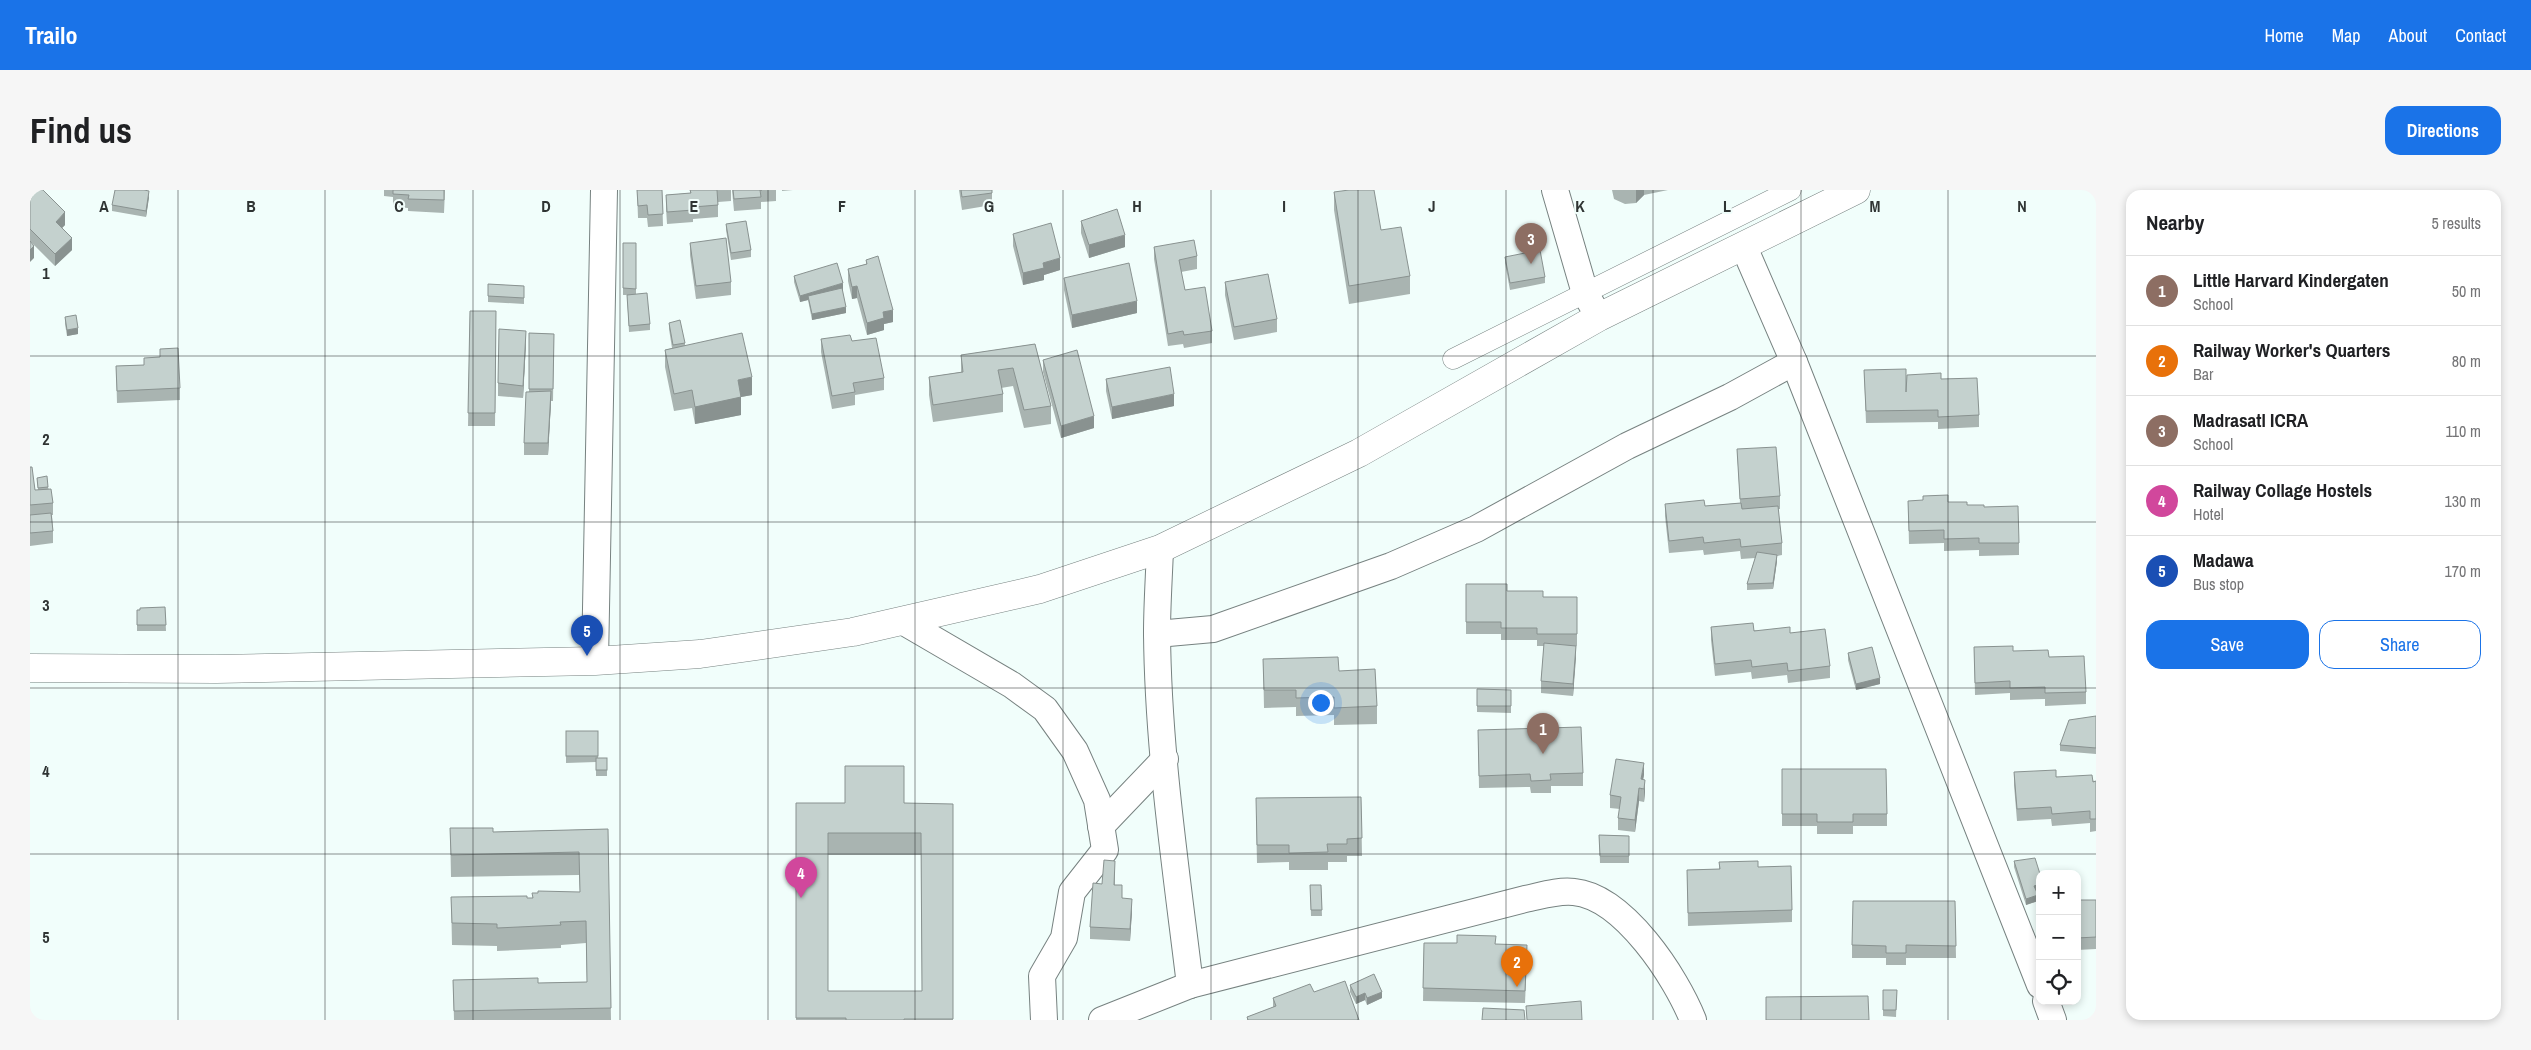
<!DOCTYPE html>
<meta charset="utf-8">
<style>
body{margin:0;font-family:"Archivo Narrow",sans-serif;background:#f6f6f6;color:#202124}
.controls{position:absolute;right:15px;bottom:15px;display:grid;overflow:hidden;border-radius:10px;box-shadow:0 2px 8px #0003}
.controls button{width:45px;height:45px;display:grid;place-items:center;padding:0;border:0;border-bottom:1px solid #e0e0e0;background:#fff;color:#202124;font:25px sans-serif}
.you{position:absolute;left:1290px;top:512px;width:18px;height:18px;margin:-12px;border:4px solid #fff;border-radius:50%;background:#1a73e8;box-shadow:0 0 0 8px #1a73e833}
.badge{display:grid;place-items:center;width:32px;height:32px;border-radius:50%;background:#1a73e8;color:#fff;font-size:16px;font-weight:700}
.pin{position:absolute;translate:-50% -41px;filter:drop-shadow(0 1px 2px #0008)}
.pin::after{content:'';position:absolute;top:26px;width:18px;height:15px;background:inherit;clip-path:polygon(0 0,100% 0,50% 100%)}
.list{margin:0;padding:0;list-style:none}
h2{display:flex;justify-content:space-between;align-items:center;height:65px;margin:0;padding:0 20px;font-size:21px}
h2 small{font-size:16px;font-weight:400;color:#757577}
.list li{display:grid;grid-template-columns:32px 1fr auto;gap:15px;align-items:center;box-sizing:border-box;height:70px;padding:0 20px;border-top:1px solid #e0e0e0}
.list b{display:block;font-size:19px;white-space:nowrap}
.list p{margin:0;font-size:16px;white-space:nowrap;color:#757577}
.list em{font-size:16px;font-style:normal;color:#757577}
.actions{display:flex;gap:10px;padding:15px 20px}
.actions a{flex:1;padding:11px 0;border:1px solid #1a73e8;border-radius:15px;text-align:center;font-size:18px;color:#1a73e8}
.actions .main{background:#1a73e8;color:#fff}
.icon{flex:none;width:28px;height:28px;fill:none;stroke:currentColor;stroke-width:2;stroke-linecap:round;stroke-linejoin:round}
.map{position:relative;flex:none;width:2066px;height:830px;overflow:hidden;border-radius:15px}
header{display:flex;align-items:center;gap:30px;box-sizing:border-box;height:70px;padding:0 25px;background:#1a73e8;color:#fff}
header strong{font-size:24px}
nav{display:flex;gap:28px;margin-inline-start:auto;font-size:18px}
.intro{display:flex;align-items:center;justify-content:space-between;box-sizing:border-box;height:120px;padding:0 30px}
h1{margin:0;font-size:35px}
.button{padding:12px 22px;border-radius:15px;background:#1a73e8;color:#fff;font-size:18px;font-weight:700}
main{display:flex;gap:30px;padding:0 30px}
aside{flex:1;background:#fff;border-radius:15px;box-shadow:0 2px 8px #0003}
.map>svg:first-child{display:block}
</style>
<header>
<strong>Trailo</strong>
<nav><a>Home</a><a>Map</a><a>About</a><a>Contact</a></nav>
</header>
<div class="intro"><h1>Find us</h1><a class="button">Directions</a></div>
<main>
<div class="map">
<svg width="2066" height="830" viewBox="0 0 2066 830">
<rect width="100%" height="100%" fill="#f1fefb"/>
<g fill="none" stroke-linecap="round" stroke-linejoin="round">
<!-- pedestrian casing -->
<g stroke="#778280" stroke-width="21">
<polyline id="pedestrian" points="1423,169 1761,0"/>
</g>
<!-- minor casing -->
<g stroke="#778280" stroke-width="28">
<g id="minor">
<polyline points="1525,0 1555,103 1569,127"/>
<polyline points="1714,57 1764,172 2010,795"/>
<path d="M1130,359c-1,28 -3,56 -3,84 1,117 19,236 33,352"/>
<polyline points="874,432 982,495 1015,519 1045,561 1067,610 1075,660 1042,702 1034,748 1012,786 1014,830"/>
<polyline points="1127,444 1183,439 1361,376 1446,339 1597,256 1700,207 1764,172"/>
<polyline points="565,471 574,0"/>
<polyline points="1071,636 1135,569"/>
<polyline points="2016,811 2023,830"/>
<path d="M1072,830l88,-35 335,-86c15,-3 33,-9 49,-7 50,5 102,85 119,128"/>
</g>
</g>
<!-- tertiary casing -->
<g stroke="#778280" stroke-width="29">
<polyline id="tertiary" points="0,478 186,479 565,471 670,464 823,442 1010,399 1130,359 1329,263 1569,127 1826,0"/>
</g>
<!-- pedestrian -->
<use href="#pedestrian" stroke="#fff" stroke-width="20"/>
<!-- minor -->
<use href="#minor" stroke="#fff" stroke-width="26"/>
<!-- tertiary -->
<use href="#tertiary" stroke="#fff" stroke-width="28"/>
</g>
<!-- wall -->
<g fill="#a9b4b1" fill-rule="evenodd">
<polygon points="354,0 415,0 414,23 378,21 378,18 363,17 363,7 354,6"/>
<polygon points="607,0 632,0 633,36 618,37 617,28 608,28"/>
<polygon points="660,0 701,0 701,11 688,12 688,27 663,29 663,32 637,34 636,18 636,5 660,3"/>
<polygon points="702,0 746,0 746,11 731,12 731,19 704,21"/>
<polygon points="752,0 763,0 752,1"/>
<polygon points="929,0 962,0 962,15 932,20"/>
<polygon points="1582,0 1638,0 1614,5 1606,13 1595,14 1584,9"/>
<polygon points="1304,2 1351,40 1380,86 1380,104 1319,114 1304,20"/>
<polygon points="0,4 35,35 32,38 42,60 25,76 0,51"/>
<polygon points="119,7 116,27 82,21 82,15"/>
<polygon points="1051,31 1095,57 1059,68 1051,43"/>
<polygon points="696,34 721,60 721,67 701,70 696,40"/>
<polygon points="983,44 1030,80 1014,85 1014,90 993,95 983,56"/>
<polygon points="593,53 606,53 606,104 620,134 620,140 599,142 597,105 593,105"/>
<polygon points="660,53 701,92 701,105 666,109 660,65"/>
<polygon points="1124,57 1167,66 1167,79 1151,82 1155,100 1182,141 1182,153 1154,158 1153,154 1138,156 1124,69"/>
<polygon points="1475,67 1515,87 1515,93 1480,100 1475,73"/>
<polygon points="836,70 863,132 854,134 854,140 837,145 827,108 822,109 818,91 818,79 836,74"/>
<polygon points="764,86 813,100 812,100 816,123 782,130 778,110 770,112 764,92"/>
<polygon points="1034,88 1107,123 1042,138 1034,100"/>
<polygon points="1195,92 1247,129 1247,142 1204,150 1195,105"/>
<polygon points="458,94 494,96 494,114 458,112"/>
<polygon points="440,121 466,121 465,236 438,236"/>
<polygon points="35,127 48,144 37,146 35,134"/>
<polygon points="639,133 655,153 655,155 722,205 711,207 711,225 665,234 662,218 644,221 635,177 635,160 642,158 639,139"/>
<polygon points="499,143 524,144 523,211 521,211 518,265 494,265 494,253 499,202"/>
<polygon points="791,149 822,151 854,188 854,200 825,205 825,215 802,219 791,162"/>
<polygon points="496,153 493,208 468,206 468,193"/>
<polygon points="1005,154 1021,216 1021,234 994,238 983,196 971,198 973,204 973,222 903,232 899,205 899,187 931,182 931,165"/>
<polygon points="130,159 150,198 150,210 87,213 86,176 114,175 114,168 130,167"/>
<polygon points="1013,170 1064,238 1031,248 1013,182"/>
<polygon points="1834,180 1876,202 1911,189 1949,225 1949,237 1908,239 1908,232 1836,233"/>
<polygon points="1076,189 1144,216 1082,229 1076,201"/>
<polygon points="1707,259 1750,306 1750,319 1748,319 1752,353 1752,365 1747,366 1747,371 1743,399 1717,400 1717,394 1725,368 1711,369 1710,361 1674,365 1673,360 1639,363 1635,326 1635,314 1675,316 1710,313"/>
<polygon points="0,277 5,300 8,300 7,288 18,297 23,313 23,325 22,325 23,341 23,353 0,356"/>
<polygon points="1878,311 1918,312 1954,317 1989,353 1989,365 1949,366 1949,360 1914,361 1914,353 1879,354"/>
<polygon points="1436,394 1513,407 1547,407 1547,456 1546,456 1543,506 1511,503 1511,491 1514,456 1507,456 1507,450 1471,450 1471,444 1436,444"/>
<polygon points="135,417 136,441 107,441 107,420"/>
<polygon points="1681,437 1760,443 1800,476 1800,488 1758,493 1757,485 1722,489 1721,482 1685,486 1681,450"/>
<polygon points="1944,457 1983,461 2019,467 2056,502 2056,514 2015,516 2015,509 1980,510 1980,503 1945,505"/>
<polygon points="1818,463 1850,494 1826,500 1818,470"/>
<polygon points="1233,469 1309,481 1347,516 1347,534 1304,535 1304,525 1266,526 1266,517 1234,518"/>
<polygon points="1447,499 1481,500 1481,523 1447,522"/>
<polygon points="2066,526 2066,564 2030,561 2030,555"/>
<polygon points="1448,540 1553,583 1553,596 1521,596 1521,603 1501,603 1500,597 1449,598"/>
<polygon points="536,541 568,541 568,568 577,568 577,586 566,586 566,572 536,573"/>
<polygon points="1752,579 1857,624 1857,636 1823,636 1823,644 1787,644 1787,636 1752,636"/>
<polygon points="1984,582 2066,591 2066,641 2060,642 2060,633 2022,636 2021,629 1987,631 1984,595"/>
<polygon points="1614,585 1613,589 1615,602 1614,612 1609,611 1605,642 1588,640 1588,628 1590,619 1580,618 1580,605"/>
<polygon points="1331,607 1332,666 1317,666 1317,672 1298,672 1298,680 1259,680 1259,672 1227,673 1226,626"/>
<path d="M766,613l157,1v216h-157zM798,665h93l1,136h-94z"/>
<polygon points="420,638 463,642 578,639 581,830 424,830 423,790 508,793 557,792 556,753 531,755 531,758 467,761 467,756 422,755 421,707 497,708 502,708 508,703 550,702 549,685 421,687"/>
<polygon points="1569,645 1599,646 1599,673 1570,673"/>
<polygon points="1984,671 2010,684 2010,700 2007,701 2008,711 1996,715 1984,677"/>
<polygon points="1689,672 1728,677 1762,720 1762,732 1658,736 1657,680 1689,679"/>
<polygon points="1085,683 1085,695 1092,708 1102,721 1100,751 1060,749 1060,737 1072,694"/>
<polygon points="1280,695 1291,695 1292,726 1281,726"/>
<polygon points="2047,710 2066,710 2066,759 2047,760"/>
<polygon points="1925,711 1926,768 1876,768 1876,775 1856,775 1856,768 1822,768 1822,755"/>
<polygon points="1394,753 1466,754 1497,767 1495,813 1393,811"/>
<polygon points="1320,795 1352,808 1337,815 1335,810 1326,814 1320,802"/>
<polygon points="1853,800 1867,800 1866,827 1853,826"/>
<polygon points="1284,802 1329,830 1217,830 1217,827 1243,817 1243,808"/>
</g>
<!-- shaded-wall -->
<g fill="#899290">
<polygon points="1606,0 1614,0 1614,5 1606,13"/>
<polygon points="119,1 119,7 116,27 116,21"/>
<polygon points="35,22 35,35 26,44 26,32"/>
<polygon points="1095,45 1095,57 1059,68 1059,55"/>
<polygon points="42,48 42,60 25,76 25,64"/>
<polygon points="4,56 4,68 0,72 0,60"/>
<polygon points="1030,68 1030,80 1014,85 1014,90 993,95 993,83 1013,73"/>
<polygon points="813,93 813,100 779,110 778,106 778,110 770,112 770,106"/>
<polygon points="827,96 827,108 822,109 822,97"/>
<polygon points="1107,111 1107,123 1042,138 1042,125"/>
<polygon points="816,117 816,123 782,130 782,124"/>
<polygon points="863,120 863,132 854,134 854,140 837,145 837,133 853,122"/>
<polygon points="48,138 48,144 37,146 37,140"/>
<polygon points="496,141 496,153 493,208 493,196"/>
<polygon points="722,187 722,205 711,207 711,225 665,234 665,217 708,190"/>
<polygon points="521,201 521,213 518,265 518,253"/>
<polygon points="1144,204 1144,216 1082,229 1082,217"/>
<polygon points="1064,226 1064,238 1031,248 1031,236"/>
<polygon points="1747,365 1747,371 1743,399 1743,393"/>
<polygon points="1546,456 1546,468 1543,506 1543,494"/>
<polygon points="1850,488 1850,494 1826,500 1826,494"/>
<polygon points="1614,573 1614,585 1611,601 1611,589"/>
<polygon points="1615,590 1615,602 1614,612 1614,599"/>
<polygon points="1609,598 1609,611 1605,642 1605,630"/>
<polygon points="2010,694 2010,700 2004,702 2004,696"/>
<polygon points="2008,705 2008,711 1996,715 1996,709"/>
<polygon points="1102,709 1102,721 1100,751 1100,739"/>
<polygon points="1352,802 1352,808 1337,815 1337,808"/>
<polygon points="1335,803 1335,810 1326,814 1326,807"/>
</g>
<!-- building -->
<g fill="#c4d1ce" stroke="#899290" fill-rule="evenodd">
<polygon points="4,0 13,0 35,22 26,32 42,48 25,64 0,39 0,4"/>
<polygon points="85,0 114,0 119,1 116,21 82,15"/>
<polygon points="363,0 414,0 414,10 378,9 379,5 363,4"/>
<polygon points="607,0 632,0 633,24 618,25 617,15 608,16"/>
<polygon points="660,0 687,0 688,15 663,17 663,20 637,22 636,5 661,3"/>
<polygon points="703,0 732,0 730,0 731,7 704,9"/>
<polygon points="931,0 962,0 962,3 932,7"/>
<polygon points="1319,0 1344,0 1351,40 1371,37 1380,86 1319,96 1304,2"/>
<polygon points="1087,19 1095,45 1059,55 1051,31"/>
<polygon points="716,31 721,60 701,63 696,34"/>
<polygon points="1021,33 1030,68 1013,73 1014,78 993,83 983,44"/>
<polygon points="696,48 701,92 666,96 660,53"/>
<polygon points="1164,50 1167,66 1149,70 1155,100 1175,97 1182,141 1154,145 1153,141 1138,144 1124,57"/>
<polygon points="0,51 4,56 0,60"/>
<polygon points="593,53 606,53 606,99 593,98"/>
<polygon points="1510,60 1515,87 1480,93 1475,67"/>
<polygon points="848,66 863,120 853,122 854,128 837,133 827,96 822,97 818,79 837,74 836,70"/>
<polygon points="807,73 813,93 770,106 764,86"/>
<polygon points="1099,73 1107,111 1042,125 1034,88"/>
<polygon points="1238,84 1247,129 1204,137 1195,92"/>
<polygon points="458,94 494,96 494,108 458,106"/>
<polygon points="812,98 816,117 782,124 778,106"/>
<polygon points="617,103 620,134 599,136 597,105"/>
<polygon points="440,121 466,121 465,223 438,223"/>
<polygon points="46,125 48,138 37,140 35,127"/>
<polygon points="650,130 655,153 643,155 639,133"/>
<polygon points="469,139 496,141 493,196 468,193"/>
<polygon points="499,143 524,144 523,199 499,199"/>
<polygon points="712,143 722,187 708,190 711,207 665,217 662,200 644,204 635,160"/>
<polygon points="820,145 822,151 846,148 854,188 823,193 825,202 802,206 791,149"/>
<polygon points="1005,154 1021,216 994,220 983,178 968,180 973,204 903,215 899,187 933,182 931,165"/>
<polygon points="148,158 150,198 87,201 86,176 114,175 114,168 130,167 130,159"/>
<polygon points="1047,160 1064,226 1031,236 1013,170"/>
<polygon points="1140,177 1144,204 1082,217 1076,189"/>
<polygon points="1876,179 1876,202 1877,185 1911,183 1911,189 1947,188 1949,225 1908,227 1908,220 1836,221 1834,180"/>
<polygon points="521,201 518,253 494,253 496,202"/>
<polygon points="1746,257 1750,306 1710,309 1707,259"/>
<polygon points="0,277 2,277 5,300 21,299 23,313 0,315"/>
<polygon points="17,286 18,297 8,298 7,288"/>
<polygon points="1918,305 1918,312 1937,312 1937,315 1954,315 1954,317 1988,316 1989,353 1949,353 1949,348 1914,349 1914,340 1879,341 1878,311 1893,310 1893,306"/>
<polygon points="1674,310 1675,316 1711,313 1712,319 1748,316 1752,353 1711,357 1710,349 1674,353 1673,347 1639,351 1635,314"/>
<polygon points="21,323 23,341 0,343 0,325"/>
<polygon points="1727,362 1747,365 1743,393 1717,394"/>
<polygon points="1436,394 1477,394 1477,401 1513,401 1513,407 1547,407 1547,444 1507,444 1507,438 1471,438 1471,432 1436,432"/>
<polygon points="135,417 136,435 107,435 107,420 110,420 110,418"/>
<polygon points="1723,433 1724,441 1760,437 1760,443 1795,439 1800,476 1758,481 1757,473 1722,477 1721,470 1685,474 1681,437"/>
<polygon points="1514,453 1546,456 1543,494 1511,491"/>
<polygon points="1983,456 1983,461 2018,460 2019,467 2054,466 2056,502 2015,503 2015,497 1980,498 1980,491 1945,493 1944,457"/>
<polygon points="1842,457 1850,488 1826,494 1818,463"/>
<polygon points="1308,467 1309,481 1345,479 1347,516 1304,518 1304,507 1266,508 1266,500 1234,500 1233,469"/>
<polygon points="1447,499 1481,500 1481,516 1447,516"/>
<polygon points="2066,526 2066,558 2030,555 2039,530"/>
<polygon points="1551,537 1553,583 1520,584 1521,590 1501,591 1500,584 1449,586 1448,540"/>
<rect x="536" y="541" width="32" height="25"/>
<rect x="566" y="568" width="11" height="12"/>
<polygon points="1586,569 1614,573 1611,589 1615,590 1614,599 1609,598 1605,630 1588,628 1591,607 1580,605"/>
<path d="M815,576h59v37l49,1v215h-49v1h-58v-2h-50v-215h49zM798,643h93l1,158h-94z"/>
<polygon points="1752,579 1856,579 1857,624 1823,624 1823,632 1787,632 1787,624 1752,624"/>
<polygon points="2026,580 2026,587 2062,585 2063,592 2066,591 2066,629 2060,629 2060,621 2022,624 2021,617 1987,619 1984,582"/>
<polygon points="1331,607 1332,648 1317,649 1317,654 1297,654 1298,662 1259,663 1259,655 1227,655 1226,608"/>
<polygon points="420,638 463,638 463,642 578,639 581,818 424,821 423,790 508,788 508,793 557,792 556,731 530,732 531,735 467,738 467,734 422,733 421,707 497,706 497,708 503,708 502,703 508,703 508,701 550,702 549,662 421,665"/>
<polygon points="1569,645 1599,646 1599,666 1570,666"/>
<polygon points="2005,668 2010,684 2010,694 2004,696 2008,705 1996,709 1984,671"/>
<polygon points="1074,670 1085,671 1084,695 1092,695 1092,708 1102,709 1100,739 1060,737 1063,693 1072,694"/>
<polygon points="1728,671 1728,677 1761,676 1762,720 1658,723 1657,680 1690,679 1689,672"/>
<polygon points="1280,695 1291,695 1292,720 1281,720"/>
<polygon points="2047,710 2066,710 2066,747 2047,748"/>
<polygon points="1823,711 1925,711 1926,756 1876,755 1876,763 1856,763 1856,756 1822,755"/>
<polygon points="1427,745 1466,746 1465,754 1497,755 1495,801 1393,798 1394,753 1427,753"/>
<polygon points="1344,784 1352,802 1337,808 1335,803 1326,807 1320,795"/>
<polygon points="1315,791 1329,830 1218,830 1217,827 1246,816 1243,808 1280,794 1284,802"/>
<polygon points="1853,800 1867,800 1866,820 1853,820"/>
<polygon points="1838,806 1839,830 1736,830 1736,807"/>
<polygon points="1551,811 1552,830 1497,830 1496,816"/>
<polygon points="1453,818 1494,820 1495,830 1452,830"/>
</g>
<!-- grid -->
<path fill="none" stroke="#2f3433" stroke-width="1" stroke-opacity="0.55" d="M148,0v830M295,0v830M443,0v830M590,0v830M738,0v830M885,0v830M1033,0v830M1181,0v830M1328,0v830M1476,0v830M1623,0v830M1771,0v830M1918,0v830M0,166h2066M0,332h2066M0,498h2066M0,664h2066"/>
<g font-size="16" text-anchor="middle" font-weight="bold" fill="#2f3433" stroke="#f1fefb" stroke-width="4" stroke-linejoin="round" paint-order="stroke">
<text x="74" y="22">A</text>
<text x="221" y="22">B</text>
<text x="369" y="22">C</text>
<text x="516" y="22">D</text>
<text x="664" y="22">E</text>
<text x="812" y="22">F</text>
<text x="959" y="22">G</text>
<text x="1107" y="22">H</text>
<text x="1254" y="22">I</text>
<text x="1402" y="22">J</text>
<text x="1550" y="22">K</text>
<text x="1697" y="22">L</text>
<text x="1845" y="22">M</text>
<text x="1992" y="22">N</text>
<text x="16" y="89">1</text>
<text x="16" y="255">2</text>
<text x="16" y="421">3</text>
<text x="16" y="587">4</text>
<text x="16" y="753">5</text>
</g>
</svg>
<div class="controls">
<button>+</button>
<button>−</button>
<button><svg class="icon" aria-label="locate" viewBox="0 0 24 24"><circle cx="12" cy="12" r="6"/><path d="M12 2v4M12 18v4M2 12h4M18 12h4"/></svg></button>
</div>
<div class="you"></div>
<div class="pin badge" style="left:1513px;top:564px;background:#8d6e63">1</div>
<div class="pin badge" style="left:1487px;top:797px;background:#e8710a">2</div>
<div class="pin badge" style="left:1501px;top:74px;background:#8d6e63">3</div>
<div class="pin badge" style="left:771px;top:708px;background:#d1479c">4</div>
<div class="pin badge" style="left:557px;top:466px;background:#1a4fb4">5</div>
</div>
<aside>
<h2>Nearby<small>5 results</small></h2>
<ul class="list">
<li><span class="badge" style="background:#8d6e63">1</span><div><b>Little Harvard Kindergaten</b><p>School</p></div><em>50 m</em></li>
<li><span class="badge" style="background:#e8710a">2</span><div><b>Railway Worker's Quarters</b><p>Bar</p></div><em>80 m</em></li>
<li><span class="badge" style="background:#8d6e63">3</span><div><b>Madrasatl ICRA</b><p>School</p></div><em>110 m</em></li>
<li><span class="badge" style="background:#d1479c">4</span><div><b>Railway Collage Hostels</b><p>Hotel</p></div><em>130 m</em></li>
<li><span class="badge" style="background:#1a4fb4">5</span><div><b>Madawa</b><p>Bus stop</p></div><em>170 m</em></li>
</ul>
<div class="actions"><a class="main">Save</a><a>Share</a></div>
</aside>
</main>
